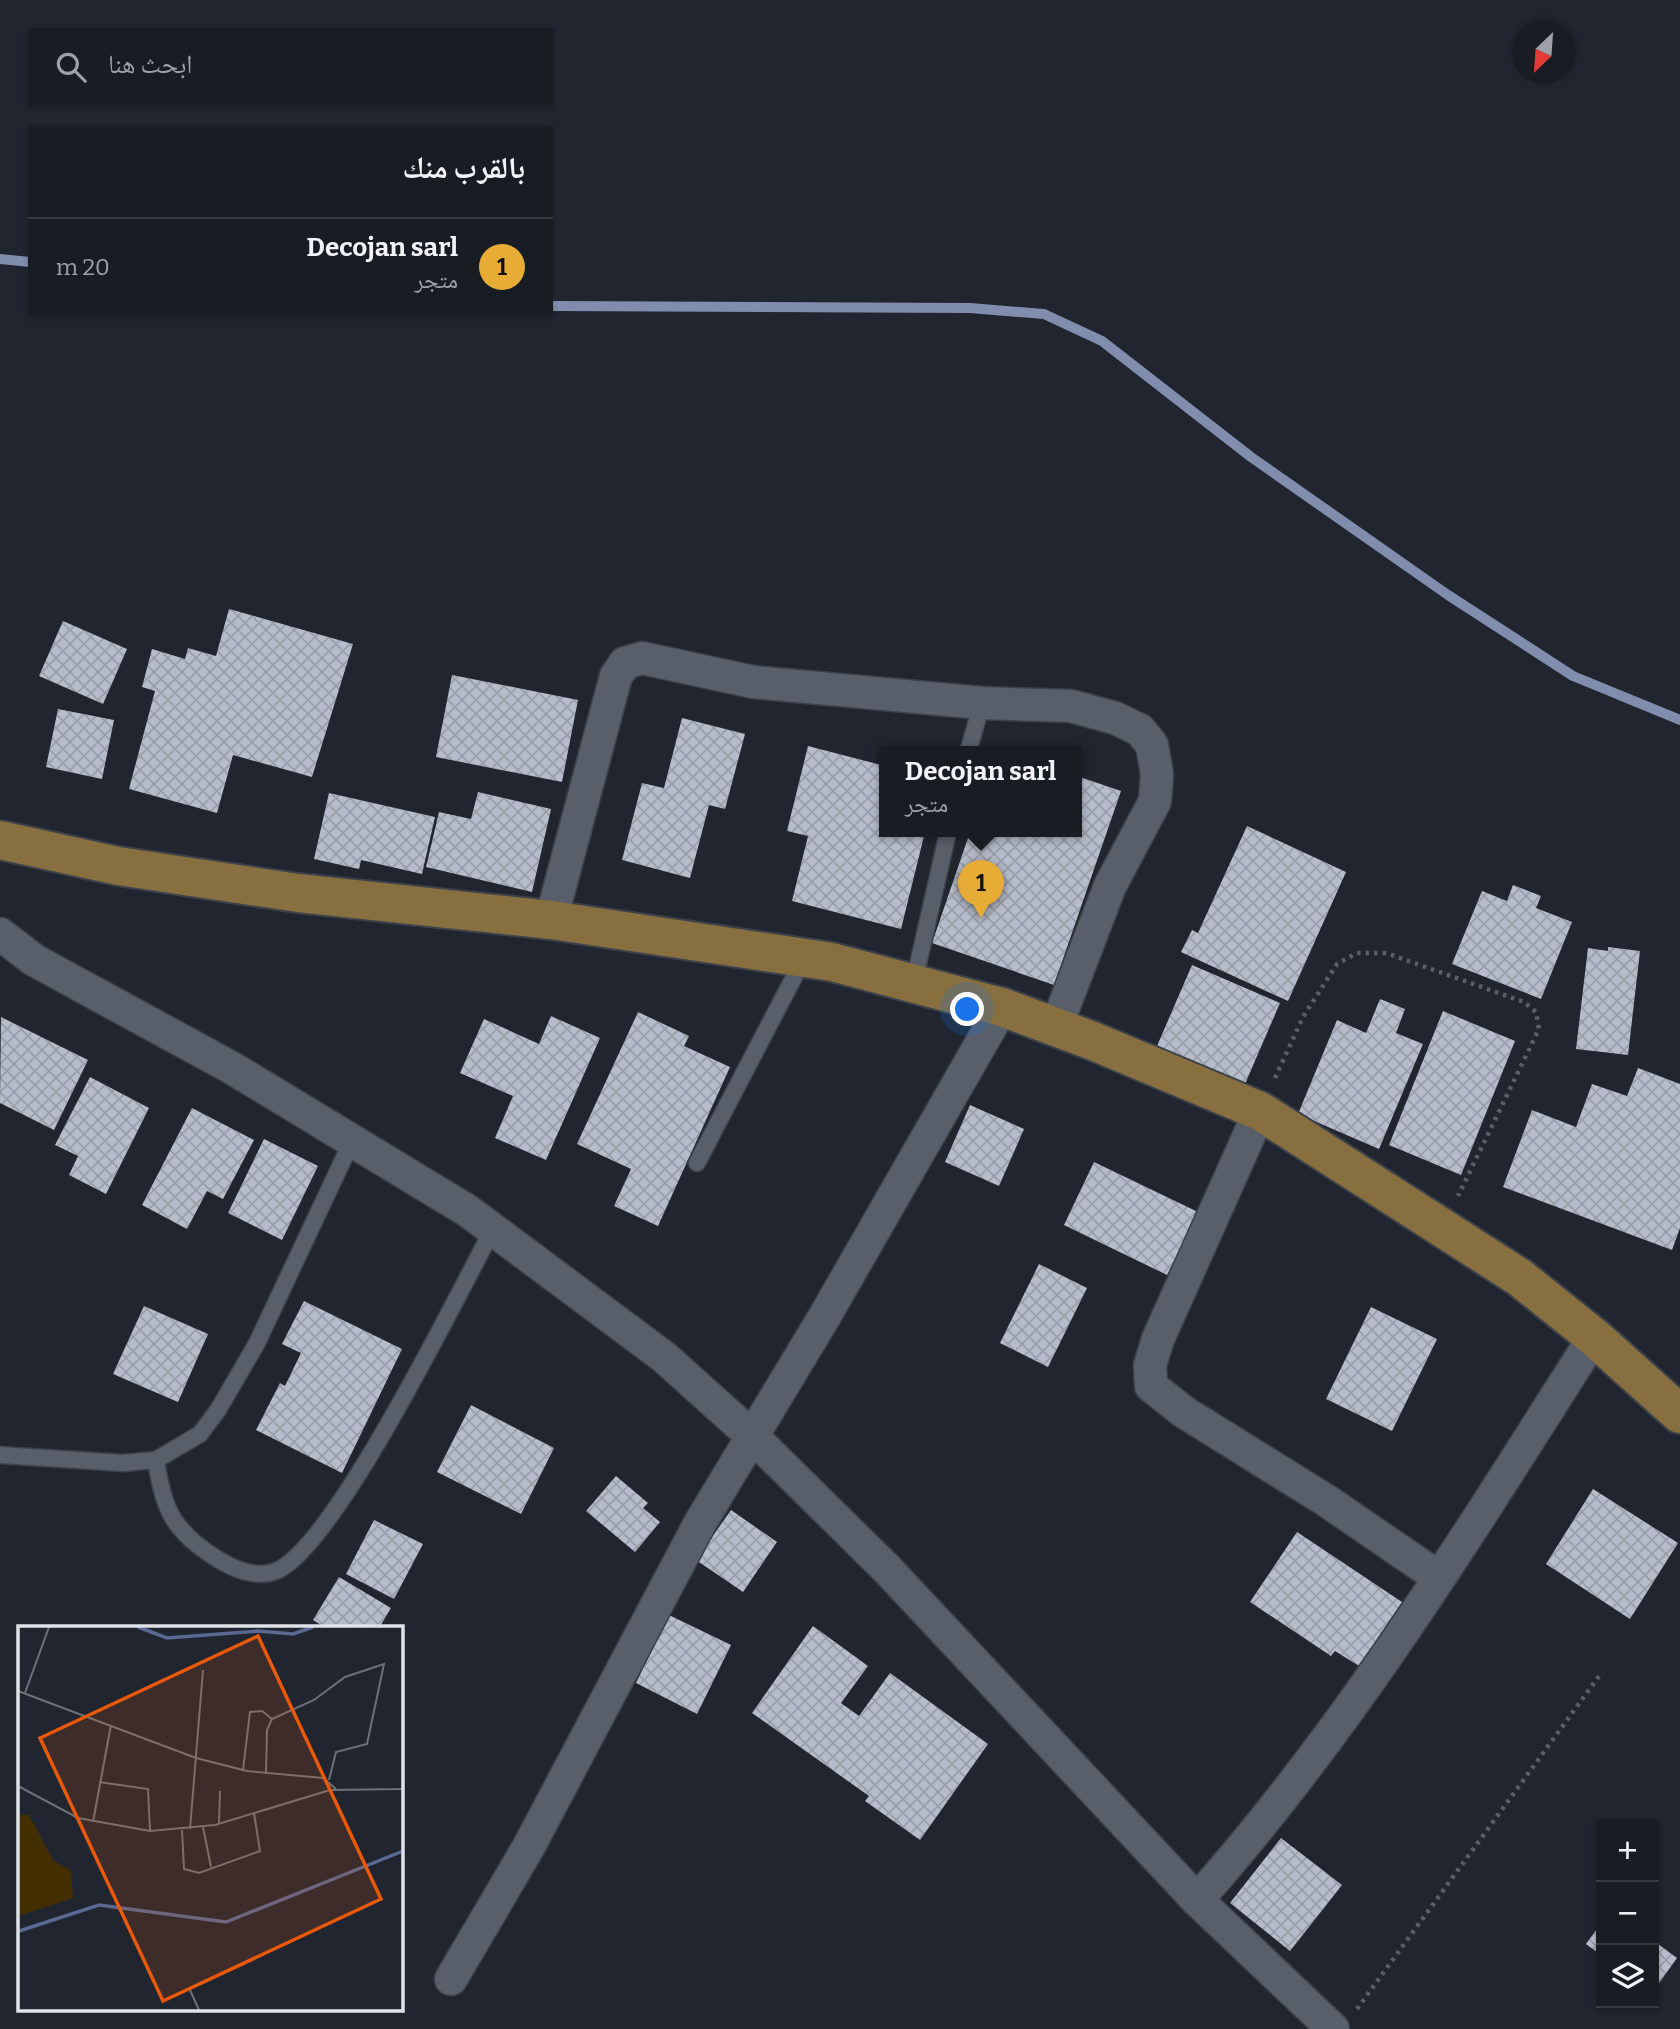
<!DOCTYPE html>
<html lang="ar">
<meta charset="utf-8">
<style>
body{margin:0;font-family:Bitter,"Noto Naskh Arabic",serif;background:#252930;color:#f1f3f6;direction:rtl}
.controls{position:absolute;right:21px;bottom:21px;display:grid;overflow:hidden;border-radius:0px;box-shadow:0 2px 5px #0004}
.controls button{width:63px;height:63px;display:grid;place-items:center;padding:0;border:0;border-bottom:2px solid #363a41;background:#181c23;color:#f1f3f6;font:35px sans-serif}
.compass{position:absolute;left:1512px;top:21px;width:63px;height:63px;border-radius:50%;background:#181c23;box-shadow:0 2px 5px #0004;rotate:205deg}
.you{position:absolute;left:968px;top:1010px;width:24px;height:24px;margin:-18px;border:5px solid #fff;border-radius:50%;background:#1a73e8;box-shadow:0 0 0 10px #1a73e833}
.badge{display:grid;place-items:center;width:46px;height:46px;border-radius:50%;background:#e6ac36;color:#111;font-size:23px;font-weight:700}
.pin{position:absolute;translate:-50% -58px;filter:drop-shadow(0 2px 4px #0008)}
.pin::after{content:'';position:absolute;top:37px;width:24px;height:21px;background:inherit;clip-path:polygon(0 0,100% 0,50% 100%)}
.popup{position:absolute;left:879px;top:746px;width:203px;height:91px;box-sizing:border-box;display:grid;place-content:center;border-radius:0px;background:#181c23;filter:drop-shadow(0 2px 5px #0005);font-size:23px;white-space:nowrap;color:#9fa1a6}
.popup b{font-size:26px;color:#f1f3f6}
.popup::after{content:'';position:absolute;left:50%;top:100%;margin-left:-14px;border:14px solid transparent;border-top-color:#181c23}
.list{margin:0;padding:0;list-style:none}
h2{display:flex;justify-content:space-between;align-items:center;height:91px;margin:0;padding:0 28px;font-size:30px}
h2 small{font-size:23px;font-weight:400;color:#9fa1a6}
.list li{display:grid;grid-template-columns:46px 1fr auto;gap:21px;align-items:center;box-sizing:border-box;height:98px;padding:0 28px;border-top:2px solid #363a41}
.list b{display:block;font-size:26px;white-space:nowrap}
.list p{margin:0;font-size:23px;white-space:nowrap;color:#9fa1a6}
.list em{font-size:23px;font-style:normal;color:#9fa1a6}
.icon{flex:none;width:38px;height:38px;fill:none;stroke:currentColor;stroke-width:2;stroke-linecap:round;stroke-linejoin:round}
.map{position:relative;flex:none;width:1680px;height:2029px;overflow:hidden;direction:ltr}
.search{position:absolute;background:#181c23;box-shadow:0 2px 5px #0004;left:28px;top:28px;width:525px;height:77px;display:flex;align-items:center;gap:18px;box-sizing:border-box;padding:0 24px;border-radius:0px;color:#9fa1a6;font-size:26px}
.panel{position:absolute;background:#181c23;box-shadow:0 2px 5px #0004;left:28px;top:126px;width:525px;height:189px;border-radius:0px;direction:rtl}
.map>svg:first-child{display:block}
</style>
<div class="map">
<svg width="1680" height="2029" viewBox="0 0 1680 2029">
<defs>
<pattern id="building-cross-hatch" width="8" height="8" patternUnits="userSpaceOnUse" patternTransform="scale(1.75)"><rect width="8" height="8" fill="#b6bcca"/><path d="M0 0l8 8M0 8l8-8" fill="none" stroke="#999ea9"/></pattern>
</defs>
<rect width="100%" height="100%" fill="#20252f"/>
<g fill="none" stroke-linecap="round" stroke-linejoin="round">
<!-- stream -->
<g stroke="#818dac" stroke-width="10">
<polyline points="0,259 30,262"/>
<polyline points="551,306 970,308 1044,314 1102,341 1251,457 1448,595 1573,676 1680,720"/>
</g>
</g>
<!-- building -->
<g fill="url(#building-cross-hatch)">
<polygon points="229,609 353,644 312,777 233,755 217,813 129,789 155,691 142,687 152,649 185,659 188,648 216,656"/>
<polygon points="63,621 127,649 103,704 39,676"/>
<polygon points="452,675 578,700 562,782 436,757"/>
<polygon points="58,709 114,720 102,779 46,767"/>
<polygon points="682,718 745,734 725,809 709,805 690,878 622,860 642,783 664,788"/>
<polygon points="808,746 885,766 885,832 925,832 901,929 792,901 808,836 787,831"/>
<polygon points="1077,776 1121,791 1054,985 932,943 970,832 1077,832"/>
<polygon points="478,792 551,809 532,892 426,867 439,812 471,819"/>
<polygon points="329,793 435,817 422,874 361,860 359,869 314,859"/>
<polygon points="1247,826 1346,872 1288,1001 1181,952 1192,930 1198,933"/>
<polygon points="1513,885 1541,896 1536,908 1572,922 1541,999 1452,964 1482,891 1507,901"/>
<polygon points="1608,947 1640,951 1628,1055 1576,1049 1588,948 1608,951"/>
<polygon points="1192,965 1280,1003 1245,1084 1157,1046"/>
<polygon points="1380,999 1405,1009 1396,1033 1423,1044 1379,1149 1298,1114 1337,1020 1366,1033"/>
<polygon points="1443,1011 1515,1041 1461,1175 1389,1145"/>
<polygon points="638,1012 689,1036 684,1046 730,1067 658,1226 614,1206 631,1169 577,1144"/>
<polygon points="551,1016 600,1038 546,1160 495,1138 513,1096 460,1073 484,1019 539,1044"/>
<polygon points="1,1017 88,1060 54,1130 0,1103"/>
<polygon points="1638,1068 1680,1084 1680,1228 1672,1250 1503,1187 1532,1110 1576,1127 1592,1084 1627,1096"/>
<polygon points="90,1077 149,1108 106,1194 69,1175 78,1156 55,1145"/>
<polygon points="970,1105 1024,1129 999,1186 945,1162"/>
<polygon points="192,1108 254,1140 223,1199 207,1191 187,1229 142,1205"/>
<polygon points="264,1139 318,1166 282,1240 228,1213"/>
<polygon points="1094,1162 1198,1212 1167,1275 1064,1225"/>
<polygon points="1039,1264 1087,1288 1048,1367 1000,1343"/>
<polygon points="304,1301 402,1349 342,1473 256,1430 280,1383 285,1386 301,1353 282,1344"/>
<polygon points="144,1306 208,1334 178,1402 113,1374"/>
<polygon points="1371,1307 1437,1339 1392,1431 1326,1399"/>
<polygon points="471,1405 554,1448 521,1514 437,1472"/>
<polygon points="616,1476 648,1503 643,1508 660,1522 635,1552 586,1511"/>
<polygon points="1593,1489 1678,1543 1630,1619 1546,1564"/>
<polygon points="731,1510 777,1542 743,1592 696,1560"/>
<polygon points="374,1520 423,1544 394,1599 346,1574"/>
<polygon points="1297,1532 1402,1602 1359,1666 1335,1651 1331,1656 1250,1602"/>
<polygon points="339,1577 391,1608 379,1628 326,1628 313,1620"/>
<polygon points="669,1615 731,1645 697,1714 636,1683"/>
<polygon points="813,1626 868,1666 841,1703 859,1716 890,1673 988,1744 920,1840 865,1801 869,1796 752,1713"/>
<polygon points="1281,1838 1342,1885 1290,1951 1230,1903"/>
<polygon points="1601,1923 1601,1955 1586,1944"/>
<polygon points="1654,1941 1677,1958 1654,1990"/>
</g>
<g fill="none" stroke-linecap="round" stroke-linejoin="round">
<!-- lane casing -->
<g stroke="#3d4149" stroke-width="19">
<g id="lane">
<polyline points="968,752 982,703"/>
<polyline points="914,982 948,832"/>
<polyline points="697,1163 804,958"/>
<polyline points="0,1455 123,1463 156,1460 200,1434 218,1410 257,1343 351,1143"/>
<path d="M156,1460c7,49 17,71 60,98 17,11 41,21 60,13 58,-23 182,-277 217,-342"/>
</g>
</g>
<!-- street casing -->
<g stroke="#3d4149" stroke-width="35">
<g id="street">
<polyline points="551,920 608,706 616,676 625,663 642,658 753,682 982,703 1071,706 1115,718 1140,730 1152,745 1157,774 1155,801 1110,886 1056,1027"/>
<polyline points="0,934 34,960 232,1068 468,1211 664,1357 752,1436 887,1569 1197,1900 1333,2029"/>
<polyline points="1260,1111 1158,1339 1150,1365 1151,1386 1184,1412 1327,1501 1438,1577"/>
<path d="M1197,1900c153,-172 274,-370 397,-563"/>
<polyline points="451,1979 528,1848 700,1523 826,1314 1002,1007"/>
</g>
</g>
<!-- primary casing -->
<g stroke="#3d4149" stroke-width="42">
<polyline id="primary" points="0,840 118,866 298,893 551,920 832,962 1002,1007 1093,1041 1260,1111 1519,1277 1594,1337 1680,1414"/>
</g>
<!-- path -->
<g stroke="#5a5e67" stroke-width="4.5" stroke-dasharray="3.5 5" stroke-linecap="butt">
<polyline points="1275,1078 1303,1017 1337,964 1357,953 1386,953 1524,1002 1536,1012 1539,1029 1458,1196"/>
<polyline points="1357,2009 1602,1672"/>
</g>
<!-- lane -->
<use href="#lane" stroke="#595e6b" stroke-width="16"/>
<!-- street -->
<use href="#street" stroke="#595e6b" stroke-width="32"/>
<!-- primary -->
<use href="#primary" stroke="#876f40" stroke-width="38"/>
</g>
<!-- overview -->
<g transform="translate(18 1626)">
<rect width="385" height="385" fill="#20252f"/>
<path d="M0,189h11l24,45 18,11 2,27 -55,18z" fill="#432e00"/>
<path fill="none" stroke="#596992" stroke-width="3.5" d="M120,1l29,11 91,-7 35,3 20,-7M1,305l80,-26 127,17 177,-71"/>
<path fill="none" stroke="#6c7179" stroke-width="2" d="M0,65l178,67 51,13 76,7 13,11M7,67l24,-66M225,144l7,-58 12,-1 10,8M248,146l1,-42 5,-11 42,-19 31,-23 39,-13 -17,80 -31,8 -7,28M81,156l49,7 2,42M0,160l60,32 72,13 65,-6 115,-35 73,-1M75,196l18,-97M201,198l1,-33M185,201l8,40M172,203l13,-159M164,204l2,39 15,4 61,-22 -6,-38M172,364l9,20"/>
<path fill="#e8590c" fill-opacity="0.15" stroke="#e8590c" stroke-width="3.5" d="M240,10l123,263 -218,102 -123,-263z"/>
<rect width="385" height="385" fill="none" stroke="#dfe2e9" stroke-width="3.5"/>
</g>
</svg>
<div class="controls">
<button>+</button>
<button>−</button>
<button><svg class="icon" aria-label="layers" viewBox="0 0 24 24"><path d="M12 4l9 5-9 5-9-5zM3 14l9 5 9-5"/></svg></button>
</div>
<svg class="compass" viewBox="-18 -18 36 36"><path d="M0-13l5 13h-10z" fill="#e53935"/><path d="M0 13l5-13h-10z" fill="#9fa1a6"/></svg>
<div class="you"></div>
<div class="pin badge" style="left:981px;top:918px">1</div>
<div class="popup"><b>Decojan sarl</b>متجر</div>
<div class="search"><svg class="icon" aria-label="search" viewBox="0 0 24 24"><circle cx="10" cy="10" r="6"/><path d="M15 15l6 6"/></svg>ابحث هنا</div>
<section class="panel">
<h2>بالقرب منك<small></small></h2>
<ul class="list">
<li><span class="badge">1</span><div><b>Decojan sarl</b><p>متجر</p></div><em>20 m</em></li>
</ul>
</section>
</div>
